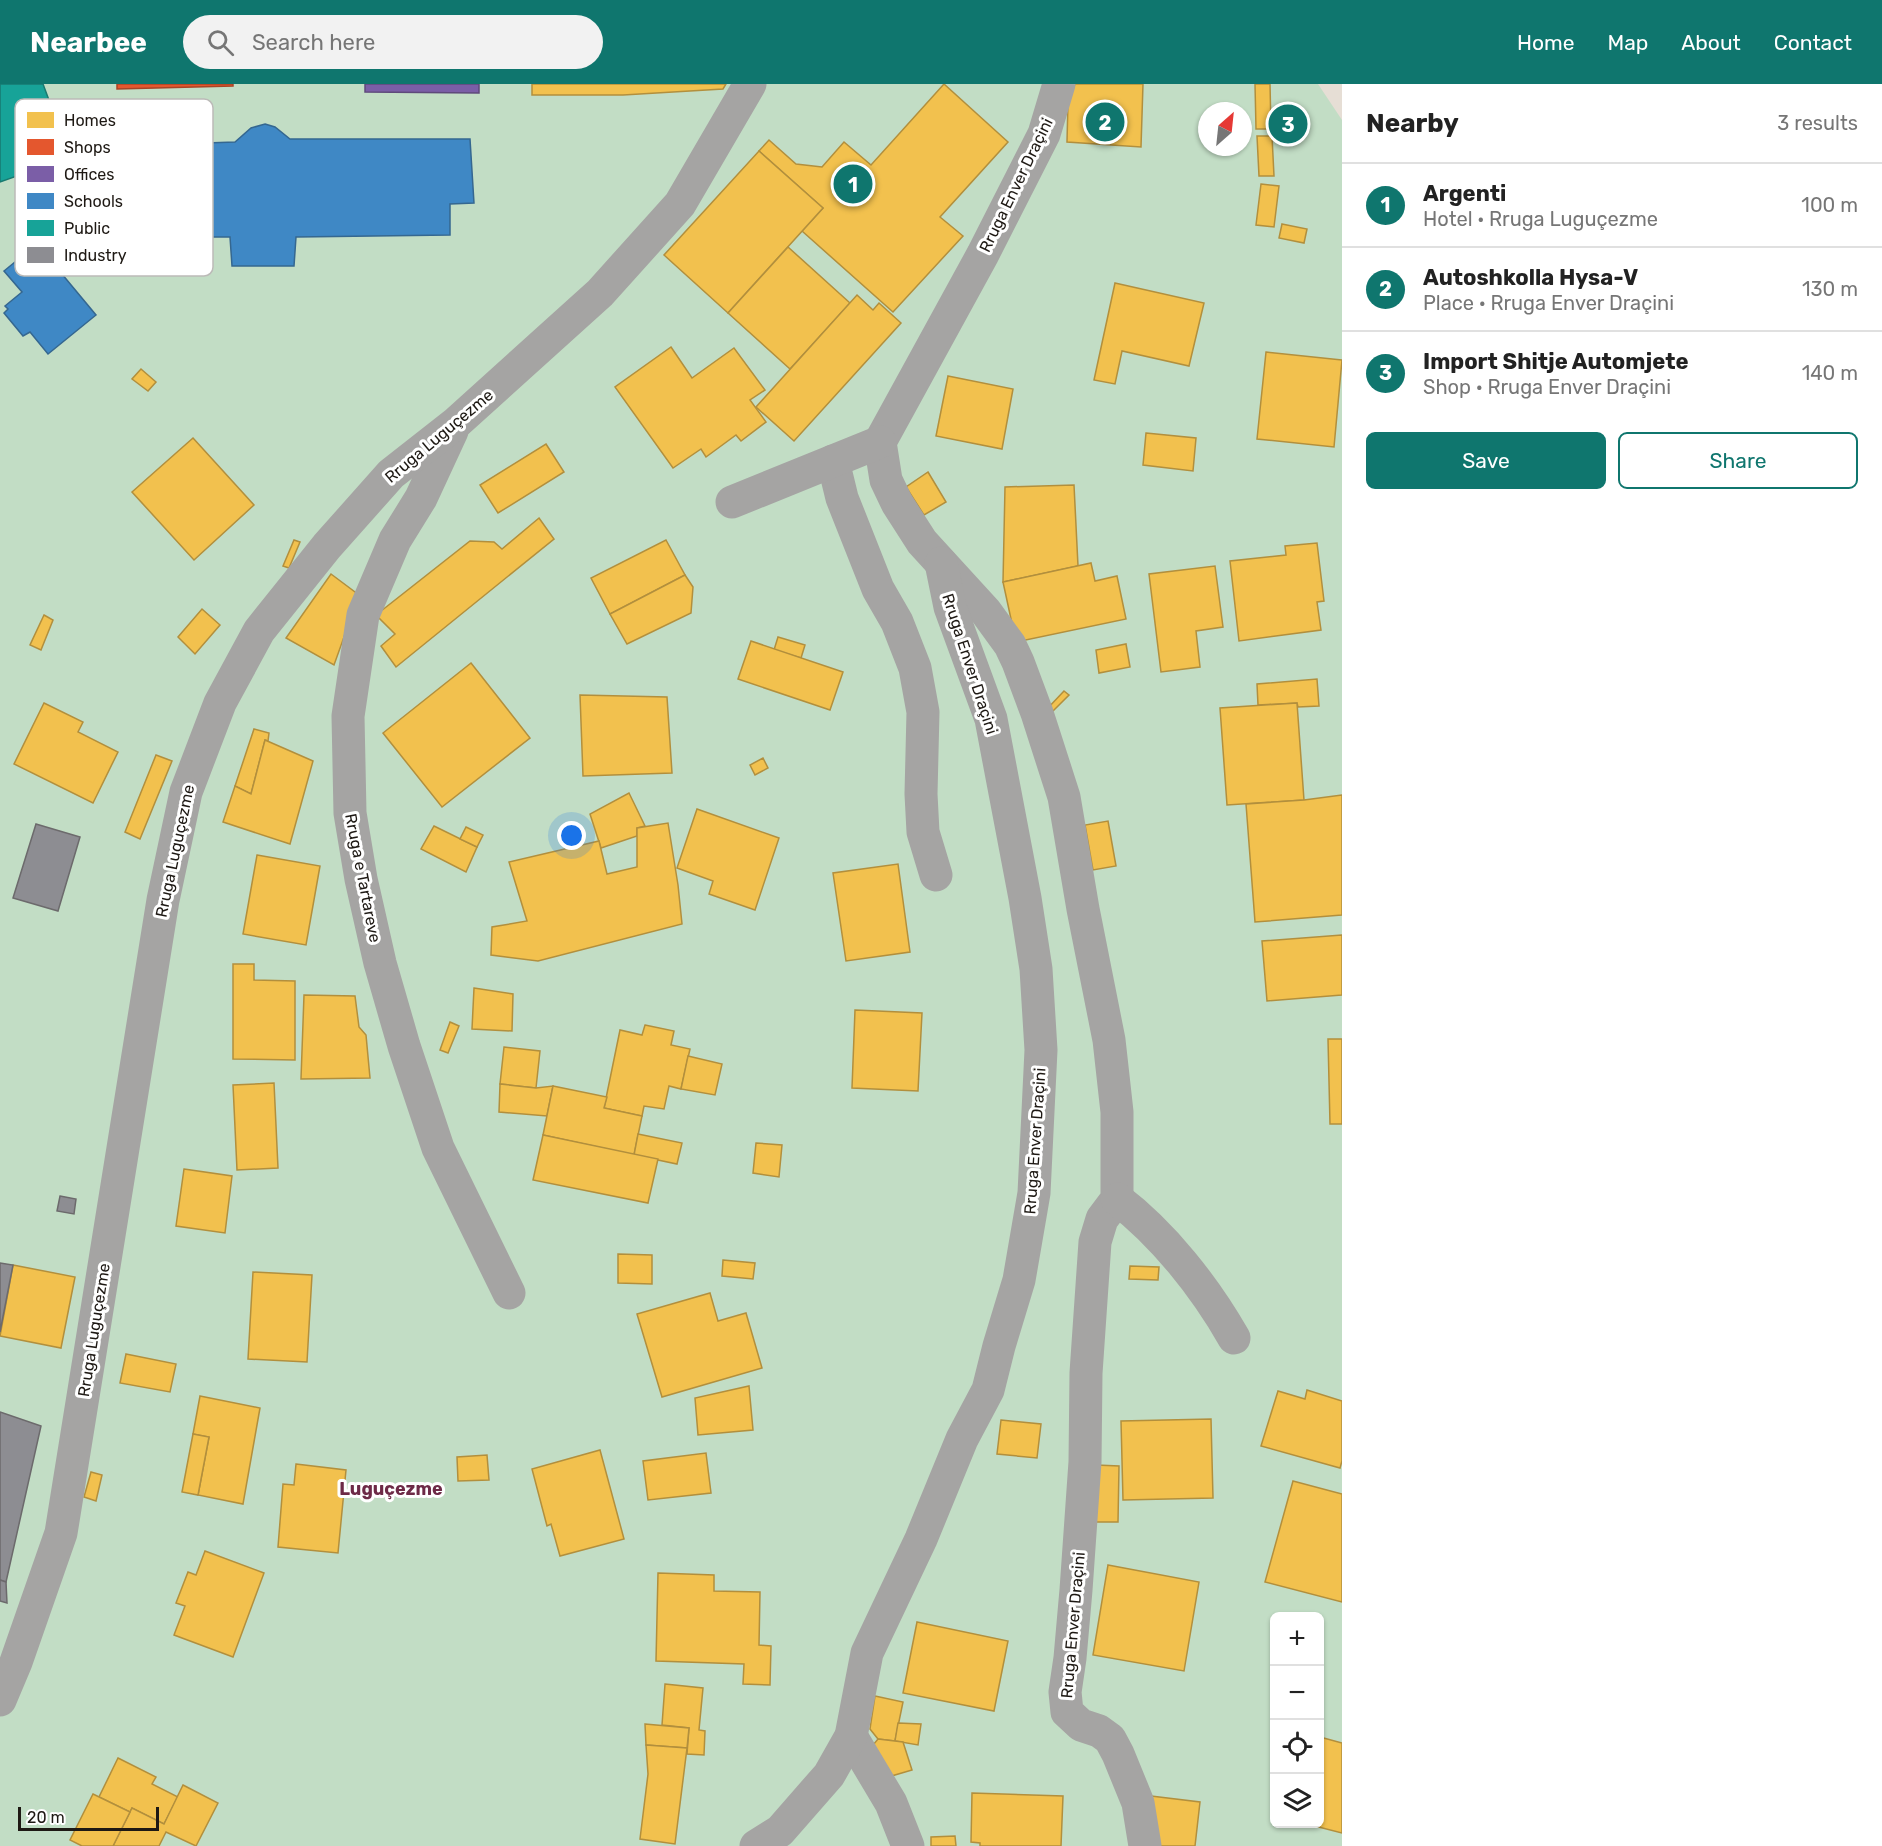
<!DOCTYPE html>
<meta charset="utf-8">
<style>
body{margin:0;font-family:Rubik,sans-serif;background:#f2f2f2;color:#222}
.controls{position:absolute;right:18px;bottom:18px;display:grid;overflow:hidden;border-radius:9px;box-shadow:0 2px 4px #0004}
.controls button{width:54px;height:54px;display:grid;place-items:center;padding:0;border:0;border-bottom:2px solid #e0e0e0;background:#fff;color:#222;font:30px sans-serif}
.compass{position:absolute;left:1198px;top:18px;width:54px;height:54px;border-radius:50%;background:#fff;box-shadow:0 2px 4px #0004;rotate:27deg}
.scale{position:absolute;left:18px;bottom:15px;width:141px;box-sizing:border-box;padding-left:6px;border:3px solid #1e1914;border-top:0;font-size:16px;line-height:21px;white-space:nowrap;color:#1e1914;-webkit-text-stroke:4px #fff;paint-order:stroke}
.you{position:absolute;left:572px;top:752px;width:21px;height:21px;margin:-15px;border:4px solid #fff;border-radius:50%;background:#1a73e8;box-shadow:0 0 0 9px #1a73e833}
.badge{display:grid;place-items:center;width:39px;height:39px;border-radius:50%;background:#0f766e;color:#fff;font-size:20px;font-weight:700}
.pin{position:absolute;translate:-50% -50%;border:3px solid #fff;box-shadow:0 2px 6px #0006}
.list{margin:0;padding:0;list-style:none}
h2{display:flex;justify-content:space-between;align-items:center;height:78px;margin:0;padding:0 24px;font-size:26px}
h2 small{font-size:20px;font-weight:400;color:#767676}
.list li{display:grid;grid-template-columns:39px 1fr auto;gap:18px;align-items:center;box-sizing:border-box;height:84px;padding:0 24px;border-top:2px solid #e0e0e0}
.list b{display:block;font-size:22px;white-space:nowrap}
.list p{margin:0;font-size:20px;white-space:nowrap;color:#767676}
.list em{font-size:20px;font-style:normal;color:#767676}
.actions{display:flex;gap:12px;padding:18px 24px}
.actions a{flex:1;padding:14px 0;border:2px solid #0f766e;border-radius:9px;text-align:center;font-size:21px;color:#0f766e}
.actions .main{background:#0f766e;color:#fff}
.icon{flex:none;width:33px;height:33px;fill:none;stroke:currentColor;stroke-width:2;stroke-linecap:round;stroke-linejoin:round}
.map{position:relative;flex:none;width:1342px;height:1762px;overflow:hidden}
header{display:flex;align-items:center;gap:36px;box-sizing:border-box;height:84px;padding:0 30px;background:#0f766e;color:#fff}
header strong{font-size:28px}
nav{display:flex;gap:33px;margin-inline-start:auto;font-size:21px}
.search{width:420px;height:54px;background:#f2f2f2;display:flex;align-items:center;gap:15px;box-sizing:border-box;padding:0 21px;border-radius:33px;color:#767676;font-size:22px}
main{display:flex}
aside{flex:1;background:#fff}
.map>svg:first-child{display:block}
</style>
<header>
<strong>Nearbee</strong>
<div class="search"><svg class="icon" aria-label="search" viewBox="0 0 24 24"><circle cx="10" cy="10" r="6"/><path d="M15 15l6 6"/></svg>Search here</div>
<nav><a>Home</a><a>Map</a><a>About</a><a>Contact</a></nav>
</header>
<main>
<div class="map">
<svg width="1342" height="1762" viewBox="0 0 1342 1762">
<rect width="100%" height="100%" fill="#e6ded5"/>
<!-- green -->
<path fill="#c2ddc5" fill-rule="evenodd" d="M0,0h1318l24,36v1726h-1342zM1207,27h36v36h-36zM1274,1532h46v208h-46z"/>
<!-- homes -->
<g fill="#f2c14e" stroke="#b28f3d" stroke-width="1.5">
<polygon points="532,0 726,0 723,5 623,11 532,11"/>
<polygon points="944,0 1008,58 940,133 963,152 893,228 802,147 823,124 759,67 769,56 796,80 822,83 844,58 871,81"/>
<polygon points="1075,0 1143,0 1141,63 1067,58 1068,18"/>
<polygon points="1255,0 1270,0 1271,45 1256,45"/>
<polygon points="1257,52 1272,52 1274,92 1259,92"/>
<polygon points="759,67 823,124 728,229 664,171"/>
<polygon points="1261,100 1279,102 1274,143 1256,141"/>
<polygon points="1282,140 1307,145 1304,159 1279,154"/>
<polygon points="788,163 850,219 790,285 728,229"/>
<polygon points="1115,199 1204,219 1189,282 1122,267 1115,300 1094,296"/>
<polygon points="857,211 873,226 879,219 901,239 794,357 756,323"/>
<polygon points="671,263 692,294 734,264 765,306 750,316 766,338 741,357 736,351 706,373 701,365 673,384 615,303"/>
<polygon points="1266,268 1342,276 1334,363 1257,355"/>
<polygon points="141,285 156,298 148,307 132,295"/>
<polygon points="948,292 1013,305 1002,365 936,352"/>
<polygon points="1146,349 1196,354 1193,387 1143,381"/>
<polygon points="193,354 254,421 194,476 132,408"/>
<polygon points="546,360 564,388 498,429 480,401"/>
<polygon points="928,388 946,418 924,431 906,403"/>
<polygon points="1074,401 1078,482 1003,498 1005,403"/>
<polygon points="539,434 554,455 396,583 381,562 395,550 376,531 470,457 494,458 502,465"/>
<polygon points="294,456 300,458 289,484 283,482"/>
<polygon points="666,456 685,491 610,530 591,494"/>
<polygon points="1317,459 1324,517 1317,518 1321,546 1239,557 1230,477 1286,471 1285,462"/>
<polygon points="1091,479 1095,497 1117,492 1126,535 1016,558 1003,498"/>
<polygon points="1215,482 1223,543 1196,547 1200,583 1161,588 1149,490"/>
<polygon points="331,490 359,511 334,581 286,554"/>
<polygon points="685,491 693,503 691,529 627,560 610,530"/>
<polygon points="202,525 220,541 195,570 178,553"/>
<polygon points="44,531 53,536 41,566 30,561"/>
<polygon points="778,553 805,561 801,574 774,566"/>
<polygon points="751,557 843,588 830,626 738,595"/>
<polygon points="1126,560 1130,583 1099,589 1096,566"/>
<polygon points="471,579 530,654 442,723 383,649"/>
<polygon points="1317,595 1319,622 1298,623 1297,619 1258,621 1257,600"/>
<polygon points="1064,607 1069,611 1051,629 1047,625"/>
<polygon points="580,611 667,613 672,689 583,692"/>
<polygon points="44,619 83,638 78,648 118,668 93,719 14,680"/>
<polygon points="1297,619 1304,716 1227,721 1220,624"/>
<polygon points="254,645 269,649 268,657 265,656 251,710 235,702"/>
<polygon points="265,656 313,677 290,760 223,738 235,702 251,710"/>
<polygon points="156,671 172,677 140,755 125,748"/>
<polygon points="763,674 768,684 755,691 750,681"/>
<polygon points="629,709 645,742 637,744 637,752 601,764 590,730"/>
<polygon points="1342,711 1342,831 1255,838 1246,720 1304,716"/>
<polygon points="697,725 779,754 755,826 709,810 713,797 677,784"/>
<polygon points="1108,737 1116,782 1093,786 1085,741"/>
<polygon points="668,739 678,801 682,840 538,877 491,871 492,843 527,837 509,778 599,757 607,790 637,783 637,744"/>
<polygon points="434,742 477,763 466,788 421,765"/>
<polygon points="466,743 483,751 477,763 460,755"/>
<polygon points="257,771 320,782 306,861 243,850"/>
<polygon points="898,780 910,868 846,877 833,789"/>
<polygon points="1342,851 1342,911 1267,917 1262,857"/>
<polygon points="233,880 254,880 254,896 295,897 295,976 233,975"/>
<polygon points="474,904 513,910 512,947 472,945"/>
<polygon points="304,911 355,912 359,943 366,951 370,994 301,995"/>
<polygon points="855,926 922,929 918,1007 852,1004"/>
<polygon points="450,938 459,942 448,969 440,966"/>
<polygon points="645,941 674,947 671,961 690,965 681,1005 669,1002 664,1025 644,1022 642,1032 604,1024 620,946 642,951"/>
<polygon points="1328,955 1342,955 1342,1040 1330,1040"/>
<polygon points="504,963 540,967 536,1004 500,1000"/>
<polygon points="688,972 722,980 715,1011 681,1005"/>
<polygon points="274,999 278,1084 237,1086 233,1001"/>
<polygon points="500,1000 536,1004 553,1002 547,1032 499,1028"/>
<polygon points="553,1002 607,1013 604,1024 642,1032 634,1071 543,1051"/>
<polygon points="638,1050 682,1059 677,1080 634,1071"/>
<polygon points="543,1051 658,1075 648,1119 533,1096"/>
<polygon points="756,1059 782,1061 779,1093 753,1089"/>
<polygon points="184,1085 232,1092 225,1149 176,1142"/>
<polygon points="618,1170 652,1171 652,1200 618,1199"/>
<polygon points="723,1176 755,1179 753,1195 722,1192"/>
<polygon points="13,1181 75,1193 61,1264 0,1252"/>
<polygon points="1130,1182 1159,1183 1158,1196 1129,1195"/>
<polygon points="253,1188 312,1191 307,1278 248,1275"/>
<polygon points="710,1209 718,1237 746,1229 762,1284 662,1313 637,1230"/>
<polygon points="126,1270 176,1280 170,1308 120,1299"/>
<polygon points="749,1302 753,1346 698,1351 695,1314"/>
<polygon points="1307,1306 1342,1317 1342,1377 1340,1384 1261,1362 1278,1307 1305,1315"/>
<polygon points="200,1312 260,1324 243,1420 198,1411 209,1353 193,1350"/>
<polygon points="1211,1335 1213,1414 1123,1416 1121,1337"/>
<polygon points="1001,1336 1041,1340 1037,1374 997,1370"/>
<polygon points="193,1350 209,1353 198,1411 182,1408"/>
<polygon points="600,1366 624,1455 560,1472 551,1440 547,1442 532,1385"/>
<polygon points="706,1369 711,1409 648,1416 643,1377"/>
<polygon points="487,1371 489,1396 458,1397 457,1373"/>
<polygon points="296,1380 346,1386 338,1469 278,1463 283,1400 294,1401"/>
<polygon points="1096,1381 1119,1382 1118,1438 1095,1438"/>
<polygon points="91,1388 102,1391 96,1417 84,1413"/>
<polygon points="1293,1397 1342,1410 1342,1518 1265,1498"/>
<polygon points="205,1467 264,1489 233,1573 174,1551 185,1522 176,1519 188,1488 196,1491"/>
<polygon points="1108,1481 1199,1498 1184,1587 1093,1571"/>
<polygon points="658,1489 714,1491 714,1507 760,1508 759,1561 771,1562 770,1601 743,1600 744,1580 656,1577"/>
<polygon points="917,1538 1008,1557 994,1627 903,1609"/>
<polygon points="665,1600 703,1604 699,1646 705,1647 704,1671 687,1670 689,1644 662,1641"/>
<polygon points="875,1612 903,1618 895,1657 878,1655 870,1645"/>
<polygon points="898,1639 921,1640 918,1661 895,1657"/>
<polygon points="645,1640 689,1644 687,1664 646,1661"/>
<polygon points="1320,1653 1342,1659 1342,1749 1307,1740 1320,1740"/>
<polygon points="878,1655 903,1658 912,1686 888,1693 873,1661"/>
<polygon points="646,1661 687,1664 675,1760 640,1755 648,1690"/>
<polygon points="118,1674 156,1693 152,1700 178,1713 164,1740 132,1724 130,1728 99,1713"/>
<polygon points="183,1701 218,1719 196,1762 166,1748 159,1762 113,1762 132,1724 164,1740"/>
<polygon points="972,1709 1063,1712 1061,1762 980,1762 980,1759 971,1758"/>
<polygon points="93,1710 130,1728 113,1762 82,1762 70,1756"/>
<polygon points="1151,1712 1200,1718 1195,1762 1152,1762"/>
<polygon points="955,1752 956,1762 931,1762 931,1753"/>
</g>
<!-- shops -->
<polygon fill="#e4572e" stroke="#a94426" stroke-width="1.5" points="117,0 233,0 233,2 117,5"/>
<!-- offices -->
<polygon fill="#7b5ea7" stroke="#5f497b" stroke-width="1.5" points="365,0 479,0 479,9 365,8"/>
<!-- schools -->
<g fill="#3f88c5" stroke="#356790" stroke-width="1.5">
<polygon points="265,40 275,43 290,55 470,55 474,119 450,120 450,151 296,153 294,182 232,182 230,153 85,153 87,63 235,58 251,44"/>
<polygon points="37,160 96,231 48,270 30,248 23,252 4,229 8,225 5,222 22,208 4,187"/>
</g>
<!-- public -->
<polygon fill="#17a398" stroke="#197a70" stroke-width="1.5" points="0,0 43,0 70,73 0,98"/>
<!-- industry -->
<g fill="#8d8d92" stroke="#6c6a6c" stroke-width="1.5">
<polygon points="36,740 80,753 58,827 13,814"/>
<polygon points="60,1112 76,1115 74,1130 57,1127"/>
<polygon points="0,1179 13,1181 0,1248"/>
<polygon points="0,1328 41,1342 6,1498 0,1496"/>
<polygon points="0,1496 6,1498 7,1519 0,1517"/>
</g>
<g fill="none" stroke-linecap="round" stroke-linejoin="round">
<!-- minor -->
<g stroke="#a5a4a3" stroke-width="33">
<polyline points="1059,0 1044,50 983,170 880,358 886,396 897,419 922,458 986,528 1010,561 1018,578 1037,629 1064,713 1083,825 1109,956 1117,1028 1117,1115 1102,1135 1095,1158 1086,1289 1085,1378 1076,1506 1070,1574 1065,1608 1067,1628 1081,1641 1099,1647 1110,1655 1118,1670 1138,1719 1145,1762"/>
<polyline points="452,347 421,414 395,456 363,531 348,632 350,729 361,795 380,879 404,962 438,1064 509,1209"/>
<polyline points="833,377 842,414 878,505 897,538 915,584 923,628 921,710 923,748 936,791"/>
<polyline points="732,418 880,358"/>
<path d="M1117,1115c46,35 88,88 117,139"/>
<polyline points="0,1616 16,1578 61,1449 163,816 186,708 220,619 259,547 327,462 391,390 456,339 600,209 680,120 750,0"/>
<polyline points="851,1652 891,1719 908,1762"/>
<polyline points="756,1762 780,1747 829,1691 851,1652 867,1569 921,1455 962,1355 988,1306 999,1262 1019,1196 1034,1109 1041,966 1036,885 1025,814 991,635 950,523 941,479"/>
</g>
</g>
<g text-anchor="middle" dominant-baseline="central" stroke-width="6" stroke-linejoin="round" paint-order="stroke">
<!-- street labels -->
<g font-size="16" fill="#1e1914" stroke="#fff">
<text transform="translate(1016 101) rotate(-64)">Rruga Enver Draçini</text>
<text transform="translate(439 352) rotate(-40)">Rruga Luguçezme</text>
<text transform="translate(970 580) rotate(72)">Rruga Enver Draçini</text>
<text transform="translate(175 767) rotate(-78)">Rruga Luguçezme</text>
<text transform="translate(363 794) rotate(79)">Rruga e Tartareve</text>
<text transform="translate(1035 1057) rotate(-86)">Rruga Enver Draçini</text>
<text transform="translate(94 1246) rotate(-81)">Rruga Luguçezme</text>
<text transform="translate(1073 1541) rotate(-85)">Rruga Enver Draçini</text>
</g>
<!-- neighbourhood labels -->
<g font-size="18" font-weight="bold" fill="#6d2a47" stroke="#fff">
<text x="391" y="1405">Luguçezme</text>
</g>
</g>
<!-- legend -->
<rect x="15" y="15" width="198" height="177" rx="9" fill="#fff" stroke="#bcbab8" stroke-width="1.5"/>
<rect x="27" y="28" width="27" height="16" fill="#f2c14e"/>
<rect x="27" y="55" width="27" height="16" fill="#e4572e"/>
<rect x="27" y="82" width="27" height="16" fill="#7b5ea7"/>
<rect x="27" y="109" width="27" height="16" fill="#3f88c5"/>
<rect x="27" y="136" width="27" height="16" fill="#17a398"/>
<rect x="27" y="163" width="27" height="16" fill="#8d8d92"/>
<g font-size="16" fill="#1e1914">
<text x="64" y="42">Homes</text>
<text x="64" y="69">Shops</text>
<text x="64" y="96">Offices</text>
<text x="64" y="123">Schools</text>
<text x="64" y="150">Public</text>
<text x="64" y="177">Industry</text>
</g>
</svg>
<div class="controls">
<button>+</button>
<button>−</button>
<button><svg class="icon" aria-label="locate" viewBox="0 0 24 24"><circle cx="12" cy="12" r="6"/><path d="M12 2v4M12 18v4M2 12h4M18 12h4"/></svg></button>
<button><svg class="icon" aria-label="layers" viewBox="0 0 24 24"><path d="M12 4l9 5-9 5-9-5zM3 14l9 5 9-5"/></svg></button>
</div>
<svg class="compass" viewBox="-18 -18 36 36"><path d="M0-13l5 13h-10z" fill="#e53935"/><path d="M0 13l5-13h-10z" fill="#767676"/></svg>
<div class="scale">20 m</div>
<div class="you"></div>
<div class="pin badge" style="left:853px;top:100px">1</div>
<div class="pin badge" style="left:1105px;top:38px">2</div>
<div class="pin badge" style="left:1288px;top:40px">3</div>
</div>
<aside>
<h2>Nearby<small>3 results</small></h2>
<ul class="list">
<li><span class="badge">1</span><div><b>Argenti</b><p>Hotel · Rruga Luguçezme</p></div><em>100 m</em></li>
<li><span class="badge">2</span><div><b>Autoshkolla Hysa-V</b><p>Place · Rruga Enver Draçini</p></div><em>130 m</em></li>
<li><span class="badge">3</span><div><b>Import Shitje Automjete</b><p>Shop · Rruga Enver Draçini</p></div><em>140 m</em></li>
</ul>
<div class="actions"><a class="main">Save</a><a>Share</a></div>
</aside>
</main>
